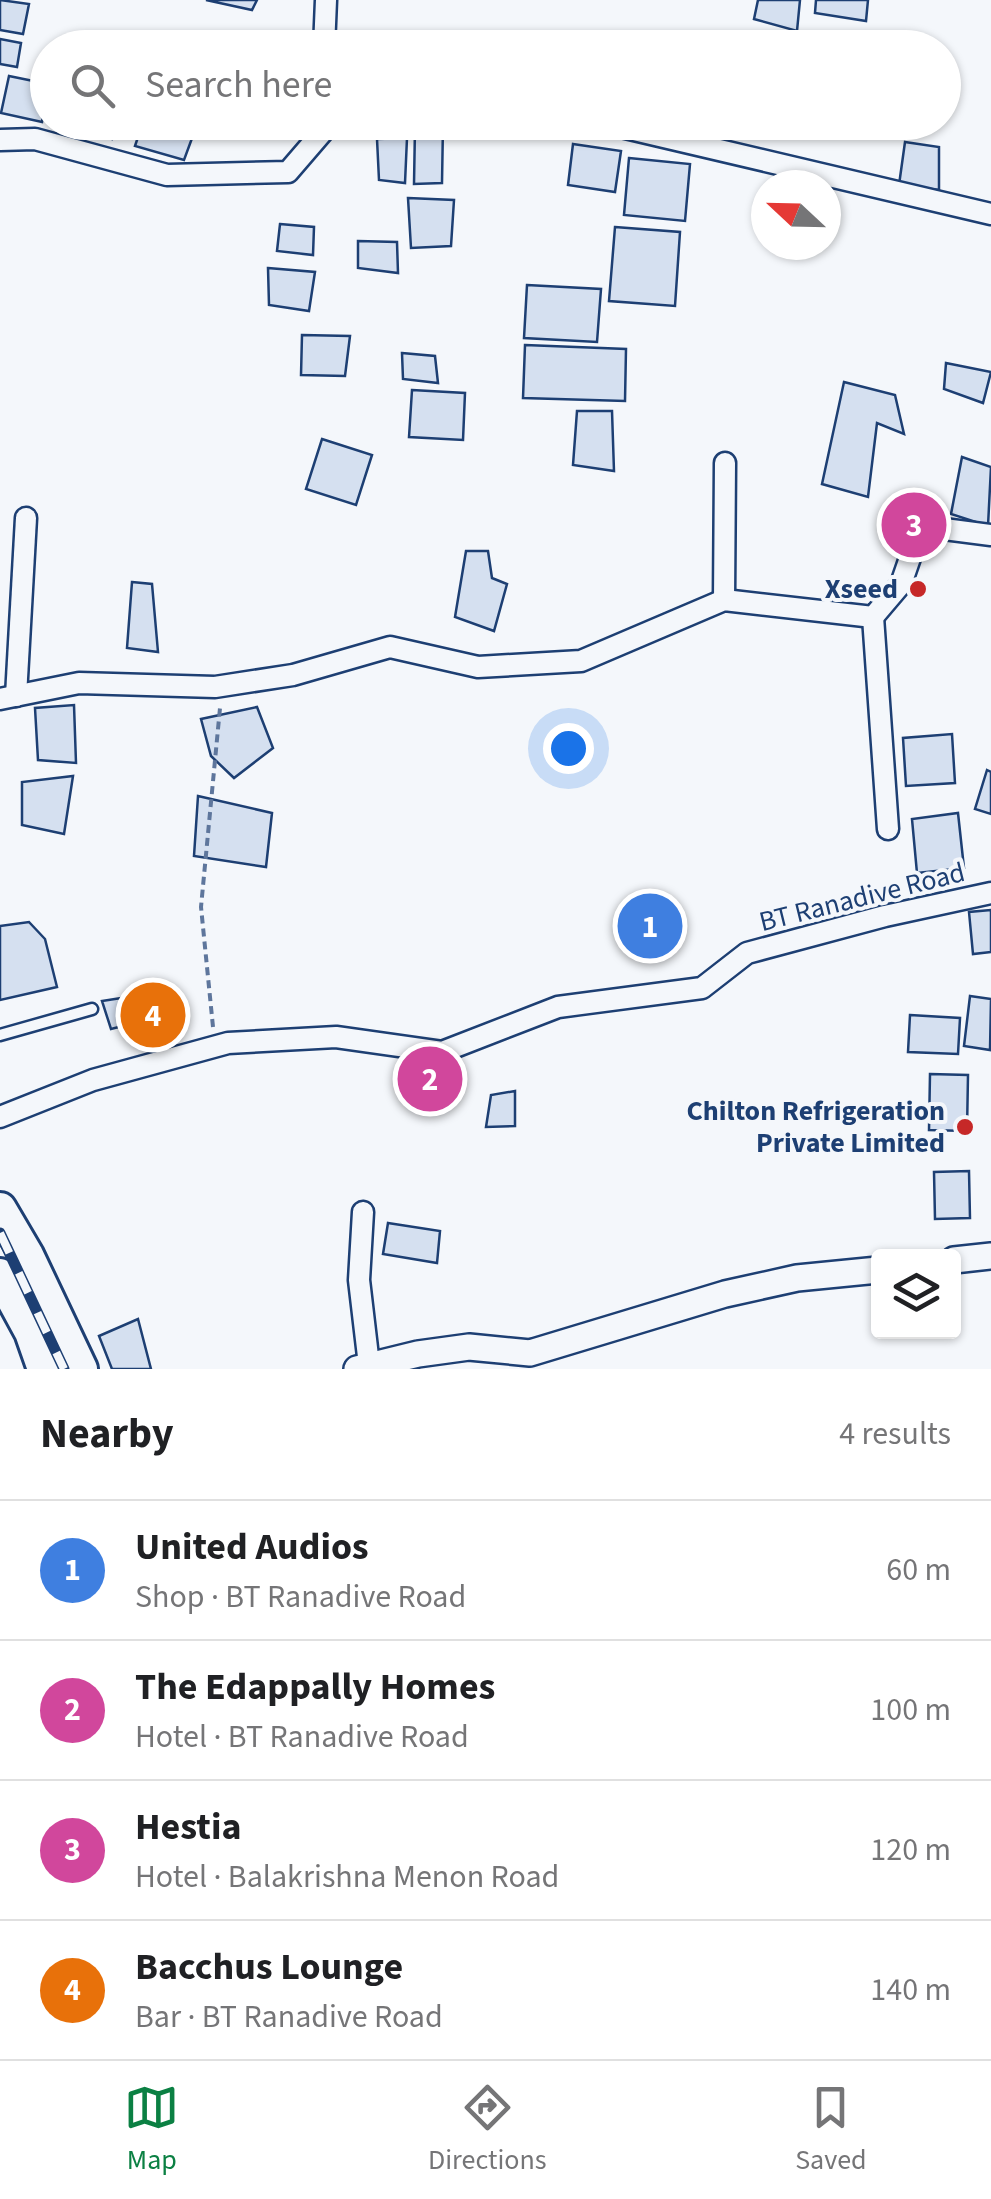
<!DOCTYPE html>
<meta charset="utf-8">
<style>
body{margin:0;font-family:"Source Sans 3",sans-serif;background:#f2f2f2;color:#202124}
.controls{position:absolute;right:30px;bottom:30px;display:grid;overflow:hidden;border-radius:10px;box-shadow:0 2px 8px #0004}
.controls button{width:90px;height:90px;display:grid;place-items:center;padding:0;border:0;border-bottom:2px solid #e0e0e0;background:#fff;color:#202124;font:50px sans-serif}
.compass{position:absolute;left:751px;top:170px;width:90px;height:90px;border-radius:50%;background:#fff;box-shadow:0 2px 8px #0004;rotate:292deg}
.you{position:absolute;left:568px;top:748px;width:35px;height:35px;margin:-25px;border:8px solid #fff;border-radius:50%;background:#1a73e8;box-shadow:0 0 0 15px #1a73e833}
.badge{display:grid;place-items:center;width:65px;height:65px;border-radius:50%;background:#0b8043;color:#fff;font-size:32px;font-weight:700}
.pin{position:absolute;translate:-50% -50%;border:5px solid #fff;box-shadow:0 2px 10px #0006}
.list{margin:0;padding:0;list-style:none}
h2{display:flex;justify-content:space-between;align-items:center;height:130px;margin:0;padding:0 40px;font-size:42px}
h2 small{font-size:32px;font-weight:400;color:#757577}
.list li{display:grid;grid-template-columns:65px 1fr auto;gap:30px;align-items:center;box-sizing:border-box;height:140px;padding:0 40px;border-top:2px solid #e0e0e0}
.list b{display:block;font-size:38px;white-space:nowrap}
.list p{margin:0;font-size:32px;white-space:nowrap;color:#757577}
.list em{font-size:32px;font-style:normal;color:#757577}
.icon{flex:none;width:55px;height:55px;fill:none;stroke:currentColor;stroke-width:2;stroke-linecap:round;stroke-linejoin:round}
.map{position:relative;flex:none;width:991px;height:1369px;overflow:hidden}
.search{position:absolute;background:#fff;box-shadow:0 2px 8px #0004;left:30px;right:30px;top:30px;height:110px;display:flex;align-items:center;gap:25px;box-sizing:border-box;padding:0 35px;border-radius:55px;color:#757577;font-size:38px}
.sheet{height:690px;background:#fff}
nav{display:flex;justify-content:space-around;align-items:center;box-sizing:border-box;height:140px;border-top:2px solid #e0e0e0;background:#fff;font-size:28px;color:#757577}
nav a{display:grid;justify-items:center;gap:5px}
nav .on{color:#0b8043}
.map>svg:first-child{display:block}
</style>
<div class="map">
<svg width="991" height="1369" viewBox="0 0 991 1369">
<rect width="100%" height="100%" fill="#f4f7fb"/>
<!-- building -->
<g fill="#d5e0f0" stroke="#1d3f73" stroke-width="2.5">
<polygon points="0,0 29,4 23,34 0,30"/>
<polygon points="206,0 257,0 252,10"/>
<polygon points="758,0 800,0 797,31 754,19"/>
<polygon points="816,0 868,0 866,21 815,13"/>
<polygon points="0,39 21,43 17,67 0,64"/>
<polygon points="490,39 491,48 456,48 457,42"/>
<polygon points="9,76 48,84 42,122 1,113"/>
<polygon points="63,122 115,122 112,139 62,128"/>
<polygon points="143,122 198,122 184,160 135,146"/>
<polygon points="443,125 442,183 414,184 415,127"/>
<polygon points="407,138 405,183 379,180 377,139"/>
<polygon points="905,142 939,147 939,190 899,185"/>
<polygon points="573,144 621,151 615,192 568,185"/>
<polygon points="629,158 690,164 685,221 624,215"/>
<polygon points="408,198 454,200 451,246 411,248"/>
<polygon points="280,224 314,227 313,255 277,251"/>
<polygon points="615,227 680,232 675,306 609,301"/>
<polygon points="358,241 397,242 398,273 358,268"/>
<polygon points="268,268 315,272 309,311 269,305"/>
<polygon points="527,285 601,289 597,342 524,338"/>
<polygon points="302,335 350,336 345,376 301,375"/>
<polygon points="525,345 626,349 625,401 523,398"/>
<polygon points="402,353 435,356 438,383 403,379"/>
<polygon points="946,363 991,372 983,403 944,389"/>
<polygon points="844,382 895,395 904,434 877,423 868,497 822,484"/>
<polygon points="412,390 465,393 463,440 409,437"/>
<polygon points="577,411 612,411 614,471 573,465"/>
<polygon points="322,439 372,455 356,505 306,489"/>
<polygon points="962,457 991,467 988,526 951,514"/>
<polygon points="466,551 488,551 492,578 507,584 494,631 455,617"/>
<polygon points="132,582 152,584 158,652 127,648"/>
<polygon points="74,705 76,763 38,760 35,708"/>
<polygon points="257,707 273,748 234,778 211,756 201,719"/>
<polygon points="952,734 955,783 906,786 903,738"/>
<polygon points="987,770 991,772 991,814 975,809"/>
<polygon points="73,776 64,834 22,825 22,782"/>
<polygon points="198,796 272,813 266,867 194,856"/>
<polygon points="958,813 964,868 917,873 912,819"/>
<polygon points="991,910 991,952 973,954 969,912"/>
<polygon points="29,922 45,939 57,987 0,1000 0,926"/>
<polygon points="147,994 150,1019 111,1029 102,1001"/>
<polygon points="970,996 991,999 990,1050 964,1046"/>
<polygon points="910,1015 960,1018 958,1054 908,1052"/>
<polygon points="930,1074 968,1075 967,1131 929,1130"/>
<polygon points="515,1091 515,1126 486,1127 491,1095"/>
<polygon points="969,1171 970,1218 935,1219 934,1172"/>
<polygon points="388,1223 440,1231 437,1263 383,1254"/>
<polygon points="138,1319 151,1369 112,1369 99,1336"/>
</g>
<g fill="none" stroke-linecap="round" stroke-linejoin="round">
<!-- service casing -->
<g stroke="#1d3f73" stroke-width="15">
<polyline id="service" points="0,1035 92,1009"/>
</g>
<!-- minor casing -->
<g stroke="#1d3f73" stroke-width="25">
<g id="minor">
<polyline points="324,48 326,0"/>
<polyline points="355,122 377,122"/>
<polyline points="600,122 991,214"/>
<polyline points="0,140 35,139 167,175 288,172 331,122"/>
<polyline points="724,600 725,463"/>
<polyline points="873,617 888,829"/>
<polyline points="16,696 26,518"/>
<polyline points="0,699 79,683 215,687 293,675 390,647 478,667 581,661 724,600 873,617 901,584 921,526 991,535"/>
<polyline points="0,1117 93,1080 228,1043 336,1037 442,1052 558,1007 702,988 747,953 885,916 991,893"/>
<polyline points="363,1212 359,1280 369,1365"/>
</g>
</g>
<!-- tertiary casing -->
<g stroke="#1d3f73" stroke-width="30">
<g id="tertiary">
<polyline points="954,1260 991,1256"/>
<polyline points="357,1369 418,1354 469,1347 530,1353 725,1294 797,1278 878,1270"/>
</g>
</g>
<!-- primary casing -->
<g stroke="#1d3f73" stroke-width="38">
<g id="primary">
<polyline points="0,1209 27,1255 81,1369"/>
<polyline points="0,1275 31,1332 44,1369"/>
</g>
</g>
<!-- path -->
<polyline stroke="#5e769c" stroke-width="4" stroke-dasharray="8 5" stroke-linecap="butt" points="213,1027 201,907 220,708"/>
<!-- service -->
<use href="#service" stroke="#f4f7fb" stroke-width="10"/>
<!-- minor -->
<use href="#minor" stroke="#f4f7fb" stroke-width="20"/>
<!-- tertiary -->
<use href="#tertiary" stroke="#f4f7fb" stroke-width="25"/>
<!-- primary -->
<use href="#primary" stroke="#f4f7fb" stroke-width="32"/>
<!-- rail casing -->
<g stroke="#1d3f73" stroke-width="11">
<polyline id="rail" points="0,1233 64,1369"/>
</g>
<!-- rail -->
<use href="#rail" stroke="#f4f7fb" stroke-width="8" stroke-dasharray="22" stroke-linecap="butt"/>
</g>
<!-- markers -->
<g fill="#c62828" stroke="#f4f7fb" stroke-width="4">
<circle cx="918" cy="589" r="10"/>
<circle cx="965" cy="1127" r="10"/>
</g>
<g text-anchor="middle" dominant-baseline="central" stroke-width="8" stroke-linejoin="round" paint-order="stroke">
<!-- poi labels -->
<g font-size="28" font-weight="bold" fill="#1d3f73" stroke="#f4f7fb" text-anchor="end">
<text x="898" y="589">Xseed</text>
<text x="945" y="1111">Chilton Refrigeration<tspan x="945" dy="32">Private Limited</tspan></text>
</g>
<!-- street labels -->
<g font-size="28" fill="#1d3f73" stroke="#f4f7fb">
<text transform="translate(862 897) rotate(-14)">BT Ranadive Road</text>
</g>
</g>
</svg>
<div class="controls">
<button><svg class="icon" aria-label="layers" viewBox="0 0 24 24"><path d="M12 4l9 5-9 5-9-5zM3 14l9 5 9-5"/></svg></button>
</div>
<svg class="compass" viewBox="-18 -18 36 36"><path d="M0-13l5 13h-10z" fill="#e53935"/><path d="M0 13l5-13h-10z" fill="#757577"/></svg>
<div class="you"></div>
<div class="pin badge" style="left:650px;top:926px;background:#3f7fe0">1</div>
<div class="pin badge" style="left:430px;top:1079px;background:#d1479c">2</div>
<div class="pin badge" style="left:914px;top:525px;background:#d1479c">3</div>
<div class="pin badge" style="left:153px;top:1015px;background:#e8710a">4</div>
<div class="search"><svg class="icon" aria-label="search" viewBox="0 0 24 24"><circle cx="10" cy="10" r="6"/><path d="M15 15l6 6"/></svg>Search here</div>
</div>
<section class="sheet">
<h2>Nearby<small>4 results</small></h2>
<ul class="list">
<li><span class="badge" style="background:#3f7fe0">1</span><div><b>United Audios</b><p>Shop · BT Ranadive Road</p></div><em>60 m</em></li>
<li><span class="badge" style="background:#d1479c">2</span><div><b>The Edappally Homes</b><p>Hotel · BT Ranadive Road</p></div><em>100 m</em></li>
<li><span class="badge" style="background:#d1479c">3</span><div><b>Hestia</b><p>Hotel · Balakrishna Menon Road</p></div><em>120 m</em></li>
<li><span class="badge" style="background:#e8710a">4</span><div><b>Bacchus Lounge</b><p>Bar · BT Ranadive Road</p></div><em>140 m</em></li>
</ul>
</section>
<nav>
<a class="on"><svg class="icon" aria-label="map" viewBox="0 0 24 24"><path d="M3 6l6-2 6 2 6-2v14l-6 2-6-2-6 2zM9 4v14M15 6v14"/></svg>Map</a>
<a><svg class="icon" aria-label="directions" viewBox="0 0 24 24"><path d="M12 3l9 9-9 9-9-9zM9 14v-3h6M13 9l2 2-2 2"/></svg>Directions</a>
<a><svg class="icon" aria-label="saved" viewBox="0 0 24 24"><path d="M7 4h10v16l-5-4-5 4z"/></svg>Saved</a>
</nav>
